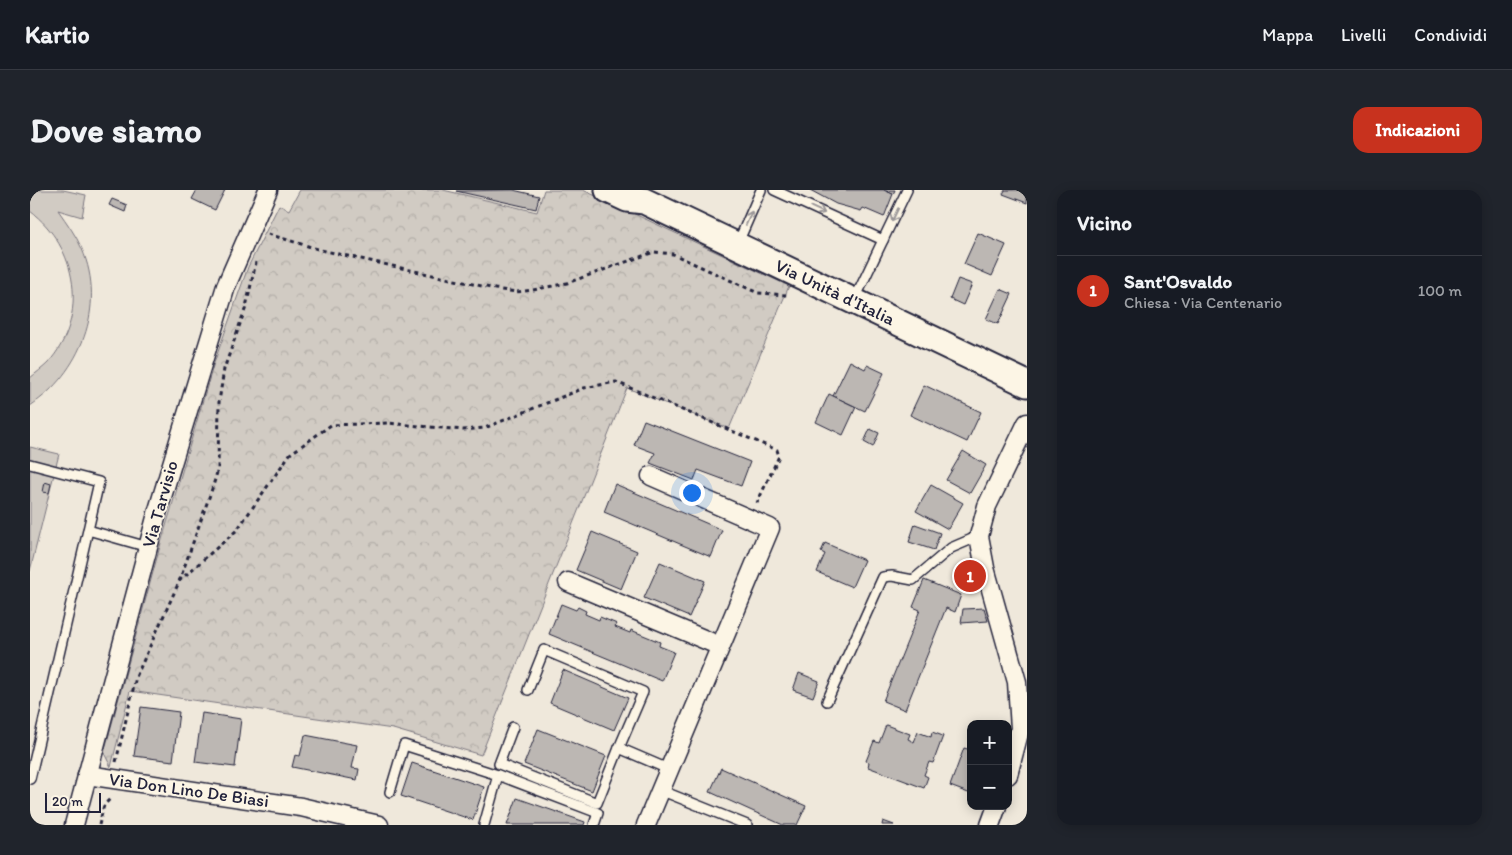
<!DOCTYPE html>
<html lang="it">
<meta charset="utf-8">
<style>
body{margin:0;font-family:Itim,sans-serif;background:#20242c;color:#f1f3f6}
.controls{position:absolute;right:15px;bottom:15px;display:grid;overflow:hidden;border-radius:10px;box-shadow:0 2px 12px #0003}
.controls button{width:45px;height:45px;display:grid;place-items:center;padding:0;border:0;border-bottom:1px solid #363941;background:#171b24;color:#f1f3f6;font:25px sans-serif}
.scale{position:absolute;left:15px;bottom:12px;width:56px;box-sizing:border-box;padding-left:5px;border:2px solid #22223b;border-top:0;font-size:14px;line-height:18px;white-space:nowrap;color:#22223b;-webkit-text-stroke:4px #fcf5e5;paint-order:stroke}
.you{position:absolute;left:661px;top:302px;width:18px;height:18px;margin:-12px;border:4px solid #fff;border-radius:50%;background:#1a73e8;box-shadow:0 0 0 8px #1a73e833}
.badge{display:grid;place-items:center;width:32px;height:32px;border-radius:50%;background:#c8321e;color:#fff;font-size:16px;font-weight:700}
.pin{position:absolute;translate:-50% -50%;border:2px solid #fff;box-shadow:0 1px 5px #0006}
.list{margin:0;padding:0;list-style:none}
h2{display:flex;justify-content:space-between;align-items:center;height:65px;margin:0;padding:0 20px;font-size:21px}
h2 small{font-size:16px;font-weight:400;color:#9ea1a6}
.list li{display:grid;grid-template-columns:32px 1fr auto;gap:15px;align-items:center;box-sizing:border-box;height:70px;padding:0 20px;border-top:1px solid #363941}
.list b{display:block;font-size:19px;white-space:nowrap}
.list p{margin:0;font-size:16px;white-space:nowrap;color:#9ea1a6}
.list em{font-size:16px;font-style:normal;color:#9ea1a6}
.map{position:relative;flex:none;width:997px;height:635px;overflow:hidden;border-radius:15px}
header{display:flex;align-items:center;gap:30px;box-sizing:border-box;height:70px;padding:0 25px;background:#171b24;border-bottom:1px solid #363941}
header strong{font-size:24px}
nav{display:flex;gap:28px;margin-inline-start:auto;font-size:18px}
.intro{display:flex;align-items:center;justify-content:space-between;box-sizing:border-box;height:120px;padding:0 30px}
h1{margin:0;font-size:35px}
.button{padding:12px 22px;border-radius:15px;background:#c8321e;color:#fff;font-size:18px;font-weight:700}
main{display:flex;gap:30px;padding:0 30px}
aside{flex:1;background:#171b24;border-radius:15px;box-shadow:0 2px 12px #0003}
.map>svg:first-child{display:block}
</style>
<header>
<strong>Kartio</strong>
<nav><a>Mappa</a><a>Livelli</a><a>Condividi</a></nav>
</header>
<div class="intro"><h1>Dove siamo</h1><a class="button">Indicazioni</a></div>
<main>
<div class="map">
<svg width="997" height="635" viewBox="0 0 997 635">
<defs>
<pattern id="park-crowns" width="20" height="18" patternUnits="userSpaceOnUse" patternTransform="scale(1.25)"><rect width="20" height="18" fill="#d1cbc3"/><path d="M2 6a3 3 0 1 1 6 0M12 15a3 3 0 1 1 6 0" fill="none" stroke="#b3aea8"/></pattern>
</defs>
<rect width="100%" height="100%" fill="#efe8db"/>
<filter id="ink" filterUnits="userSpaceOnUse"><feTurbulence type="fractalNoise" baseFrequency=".02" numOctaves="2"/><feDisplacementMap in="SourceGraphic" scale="10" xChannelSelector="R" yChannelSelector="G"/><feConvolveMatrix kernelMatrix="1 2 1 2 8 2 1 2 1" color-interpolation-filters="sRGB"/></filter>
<g filter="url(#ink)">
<!-- green -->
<g fill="#d1cbc3" stroke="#7a767f">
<path d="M0,0h33l23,5 -4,22 -24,-7c9,13 18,25 24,39 25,58 -2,124 -52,157v-28c6,-5 13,-10 18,-15 41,-46 30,-116 -18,-152z"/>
<polygon points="0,257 29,264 0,381"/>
</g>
<!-- park -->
<polygon fill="url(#park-crowns)" stroke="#7a767f" points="270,0 413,0 507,22 514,0 553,0 759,96 699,239 597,198 451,565 363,539 100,501 81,577 74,563 129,360 183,176 218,77 249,15 259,20"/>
<!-- building -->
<g fill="#bcb7b3" stroke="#22223b">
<polygon points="167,0 195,0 185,20 162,9"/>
<polygon points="483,0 509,6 506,19 426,1"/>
<polygon points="780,0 854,0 863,4 854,27 833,18 831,21 806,14"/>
<polygon points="854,0 865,0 863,4"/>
<polygon points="975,0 997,0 997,13 973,4"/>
<polygon points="82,9 97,15 95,22 79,15"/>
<polygon points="948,43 976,55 962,86 934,74"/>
<polygon points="928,89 942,94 933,115 920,109"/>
<polygon points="970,99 982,104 968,134 956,129"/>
<polygon points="820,171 835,179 837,175 854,183 835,221 803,206"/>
<polygon points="894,195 951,222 937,252 880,225"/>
<polygon points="799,204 826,217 813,245 786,232"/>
<polygon points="614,230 720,272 711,296 668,280 664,290 620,273 625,263 604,255"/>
<polygon points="840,239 849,243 843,257 834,252"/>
<polygon points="933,261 956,275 940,303 916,290"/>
<polygon points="15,292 21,294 19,303 13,302"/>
<polygon points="585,294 692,340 681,367 574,322"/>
<polygon points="901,295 933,313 918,339 886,321"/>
<polygon points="885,334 910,343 904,360 879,352"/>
<polygon points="562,342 607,361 591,399 546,380"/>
<polygon points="795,353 834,370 822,397 787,382 795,364 791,362"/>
<polygon points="630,372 675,391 659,427 614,408"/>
<polygon points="942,373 948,398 938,400 932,375"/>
<polygon points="894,390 931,405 925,422 916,418 875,520 853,511 890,420 883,417"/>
<polygon points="531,414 546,420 548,417 556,421 555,424 569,430 570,427 587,434 585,437 600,443 601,440 630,452 629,456 644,462 632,491 519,444"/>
<polygon points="954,418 958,431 931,433 933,419"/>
<polygon points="533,480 598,508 584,540 520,513"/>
<polygon points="769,483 789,491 783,507 763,500"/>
<polygon points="111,517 149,522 143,571 104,566"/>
<polygon points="172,523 211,529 205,577 165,572"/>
<polygon points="856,535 880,544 878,549 884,552 888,542 901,547 902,542 913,546 903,573 899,572 894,585 898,587 894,598 838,577 839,572 836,571 844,551 849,553"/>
<polygon points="508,539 576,566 562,601 494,574"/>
<polygon points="275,545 327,555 322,578 329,579 327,590 262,577 265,565 270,566"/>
<polygon points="934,558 941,560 941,604 920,596"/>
<polygon points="382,573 454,597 443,630 371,606"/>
<polygon points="691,578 776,616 767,635 753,635 680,602"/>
<polygon points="487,608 555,632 554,635 477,635"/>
<polygon points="853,631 864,635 852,635"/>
</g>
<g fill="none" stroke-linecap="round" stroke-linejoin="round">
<!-- lane casing -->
<g stroke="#22223b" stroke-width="12">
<g id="lane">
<polyline points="744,0 853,50 824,111"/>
<polyline points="853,50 877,0"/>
<polyline points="707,55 731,0"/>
<polyline points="0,274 69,292 58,340"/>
<polyline points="498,500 514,460 613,502 589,558"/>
<polyline points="797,511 853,387 862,386 883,390 921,358 949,346"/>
<polyline points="483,537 469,574 567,613 589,558 638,579"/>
<polyline points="468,585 568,623 564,635"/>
<polyline points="0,589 58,340 118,357"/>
<polyline points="630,600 717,635"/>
<polyline points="360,602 374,555 468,585 454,635"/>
</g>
</g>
<!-- street casing -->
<g stroke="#22223b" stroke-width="21">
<g id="street">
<polyline points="538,392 690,456"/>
<polyline points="57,585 271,617 349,635"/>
<polyline points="978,585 990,539 987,492 955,378 949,346 957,316 997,233"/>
<polyline points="44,635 128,320 174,168 196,96 238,0"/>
<polyline points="616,635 740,338 621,286"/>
<polyline points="960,635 967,616"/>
</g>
</g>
<!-- secondary casing -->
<g stroke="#22223b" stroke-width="29">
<g id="secondary">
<path id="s1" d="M578,0l19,9 17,2 383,183"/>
</g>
</g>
<!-- path -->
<g stroke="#22223b" stroke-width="3" stroke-dasharray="4 4" stroke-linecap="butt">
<polyline points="238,44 291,60 465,99 486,102 503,100 537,93 624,62 643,64 728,103 757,105"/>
<polyline points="149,391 207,340 260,264 301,235 357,233 433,240 455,238 554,198 586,192 747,260 749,266 727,313"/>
<polyline points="86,572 106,487 149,392 183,296 188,279 189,212 194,179 216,117 226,72"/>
<polyline points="69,635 74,615 82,607"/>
</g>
<!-- lane -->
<use href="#lane" stroke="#fcf5e5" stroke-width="9"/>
<!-- street -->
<use href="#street" stroke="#fcf5e5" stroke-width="18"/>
<!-- secondary -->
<use href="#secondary" stroke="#fcf5e5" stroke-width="25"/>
</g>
<!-- one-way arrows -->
<defs><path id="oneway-shaft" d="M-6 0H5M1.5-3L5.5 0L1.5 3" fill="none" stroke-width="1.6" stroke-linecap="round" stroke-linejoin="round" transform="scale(1.25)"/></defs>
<g stroke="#9a9698">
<use href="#oneway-shaft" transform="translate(788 20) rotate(25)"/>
<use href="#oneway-shaft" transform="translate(865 25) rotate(115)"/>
<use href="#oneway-shaft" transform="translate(719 28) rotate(-66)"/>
</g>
</g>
<g text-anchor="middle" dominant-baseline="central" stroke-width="4" stroke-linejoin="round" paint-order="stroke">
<!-- street labels -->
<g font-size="18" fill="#22223b" stroke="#fcf5e5">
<text stroke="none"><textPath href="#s1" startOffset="250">Via Unità d'Italia</textPath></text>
<text transform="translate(130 314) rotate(-74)">Via Tarvisio</text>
<text transform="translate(159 600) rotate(8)">Via Don Lino De Biasi</text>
</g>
</g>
</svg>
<div class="controls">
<button>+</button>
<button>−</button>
</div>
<div class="scale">20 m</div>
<div class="you"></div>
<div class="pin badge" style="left:940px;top:386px">1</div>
</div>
<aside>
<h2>Vicino<small></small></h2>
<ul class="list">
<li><span class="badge">1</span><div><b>Sant'Osvaldo</b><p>Chiesa · Via Centenario</p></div><em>100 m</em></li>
</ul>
</aside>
</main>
